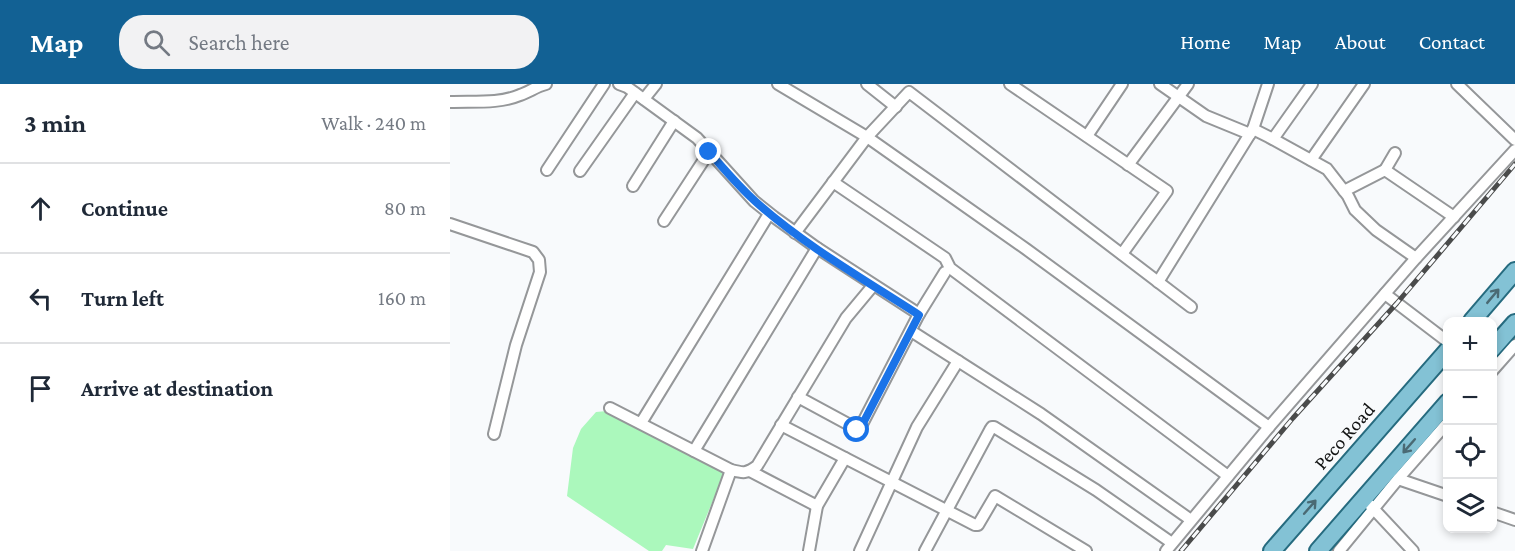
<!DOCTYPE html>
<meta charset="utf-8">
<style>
body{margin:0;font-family:"Crimson Pro",serif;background:#f2f2f3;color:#1f2937}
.controls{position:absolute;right:18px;bottom:18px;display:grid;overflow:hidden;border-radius:12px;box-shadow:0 3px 9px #0003}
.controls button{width:54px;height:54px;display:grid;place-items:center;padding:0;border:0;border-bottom:2px solid #e0e1e3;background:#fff;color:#1f2937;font:30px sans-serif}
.stop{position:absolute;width:18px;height:18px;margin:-14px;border:4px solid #1a73e8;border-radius:50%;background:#fff}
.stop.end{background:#1a73e8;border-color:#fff;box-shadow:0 2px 6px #0008}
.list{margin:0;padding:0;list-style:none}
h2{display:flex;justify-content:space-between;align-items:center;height:78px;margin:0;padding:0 24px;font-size:26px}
h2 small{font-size:20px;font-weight:400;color:#747a83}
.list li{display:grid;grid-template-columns:39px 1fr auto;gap:18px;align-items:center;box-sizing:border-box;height:90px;padding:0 24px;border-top:2px solid #e0e1e3}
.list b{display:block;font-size:22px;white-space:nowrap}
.list em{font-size:20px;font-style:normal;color:#747a83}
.icon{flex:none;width:33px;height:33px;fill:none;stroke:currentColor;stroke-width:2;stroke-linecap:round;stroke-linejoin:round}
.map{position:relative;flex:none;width:1065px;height:467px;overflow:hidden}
header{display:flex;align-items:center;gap:36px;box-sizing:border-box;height:84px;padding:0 30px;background:#126194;color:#fff}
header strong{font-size:28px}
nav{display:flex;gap:33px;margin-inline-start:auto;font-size:21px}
.search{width:420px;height:54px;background:#f2f2f3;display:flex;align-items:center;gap:15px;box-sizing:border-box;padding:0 21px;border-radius:24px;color:#747a83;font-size:22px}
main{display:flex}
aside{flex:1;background:#fff}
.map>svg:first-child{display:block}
</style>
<header>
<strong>Map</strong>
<div class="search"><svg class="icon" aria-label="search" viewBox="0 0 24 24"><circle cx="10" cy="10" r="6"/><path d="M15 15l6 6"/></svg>Search here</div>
<nav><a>Home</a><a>Map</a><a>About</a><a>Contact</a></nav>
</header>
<main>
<aside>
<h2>3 min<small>Walk · 240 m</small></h2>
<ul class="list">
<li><svg class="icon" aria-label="ahead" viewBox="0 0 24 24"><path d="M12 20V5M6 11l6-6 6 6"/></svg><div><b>Continue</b></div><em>80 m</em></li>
<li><svg class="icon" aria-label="left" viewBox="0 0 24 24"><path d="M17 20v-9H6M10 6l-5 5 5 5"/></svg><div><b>Turn left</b></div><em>160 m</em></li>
<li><svg class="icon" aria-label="arrive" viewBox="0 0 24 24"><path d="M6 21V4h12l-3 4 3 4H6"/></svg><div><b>Arrive at destination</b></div></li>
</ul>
</aside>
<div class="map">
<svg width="1065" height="467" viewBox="0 0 1065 467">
<rect width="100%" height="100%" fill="#f8fafc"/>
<!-- green -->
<polygon fill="#abf8bc" points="157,327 275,387 243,465 216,461 212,467 199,467 117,412 123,364 131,345 146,328"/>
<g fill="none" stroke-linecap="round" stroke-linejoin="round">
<!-- street casing -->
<g stroke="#959799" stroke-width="14">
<g id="street">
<polyline points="169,0 177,3 247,54 304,117 324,133 367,164 469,230 409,346 348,313"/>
<polyline points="328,0 417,53 576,165 819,343"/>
<polyline points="417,0 446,23"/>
<polyline points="560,0 717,107 672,170"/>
<polyline points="710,0 756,32 800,50"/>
<polyline points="1007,0 1065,56"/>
<polyline points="194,15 206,0"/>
<path d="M0,18c23,-1 49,2 70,-7 9,-3 17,-9 26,-11"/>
<polyline points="803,45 818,0"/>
<polyline points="637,52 672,0"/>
<polyline points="823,55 862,0"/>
<polyline points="861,76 914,0"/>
<polyline points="678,81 738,0"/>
<polyline points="97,86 154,0"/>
<polyline points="935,86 945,69"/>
<polyline points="130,87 185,9"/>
<polyline points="383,98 495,174 500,184 778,392"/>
<polyline points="183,102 224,37"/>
<polyline points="894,107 935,86 1004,133"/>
<polyline points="214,137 259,68"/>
<polyline points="0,140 83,168 89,176 90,188 66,261 44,350"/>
<polyline points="345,149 417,53 459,8 741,223"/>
<polyline points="708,198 803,45 819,53 877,85 898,112 905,126 926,146 966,174"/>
<polyline points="935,210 998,258"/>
<polyline points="469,230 495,188"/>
<polyline points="461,247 591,330 741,436"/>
<polyline points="1042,287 1065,261"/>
<path d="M160,324l121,62c12,3 15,4 26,-4l89,-148 25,-30v-4"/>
<polyline points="191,339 319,130"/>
<polyline points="331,341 525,441 528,441 545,412 636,467"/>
<polyline points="244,367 367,164"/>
<polyline points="300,387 367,422"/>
<polyline points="948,395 998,338"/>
<polyline points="920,421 963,467"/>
<polyline points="1042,428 1065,436"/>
<polyline points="252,467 281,386"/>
<polyline points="359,467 367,422 395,374"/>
<polyline points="410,467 467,343 508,277"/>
<polyline points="475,467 540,346 542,343 544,343 646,406 722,459"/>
<polyline points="716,467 819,343 966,174 1065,66"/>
<polyline points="889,467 948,395 998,412"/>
</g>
</g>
<!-- primary casing -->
<g stroke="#266b7f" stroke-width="20">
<g id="primary">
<polyline points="1022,237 1065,187"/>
<polyline points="1042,265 1065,239"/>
<polyline points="822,467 998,266"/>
<polyline points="868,467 998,318"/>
</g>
</g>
<!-- street -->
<use href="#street" stroke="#fff" stroke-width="10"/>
<!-- primary -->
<use href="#primary" stroke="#83c2d5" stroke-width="16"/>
<!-- rail casing -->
<g stroke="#4a4b4b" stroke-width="5">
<polyline id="rail" points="731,467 843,334 947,219 1065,80"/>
</g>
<!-- rail -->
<use href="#rail" stroke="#f8fafc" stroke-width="3" stroke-dasharray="9" stroke-linecap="butt"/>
</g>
<!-- one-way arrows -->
<defs><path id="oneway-shaft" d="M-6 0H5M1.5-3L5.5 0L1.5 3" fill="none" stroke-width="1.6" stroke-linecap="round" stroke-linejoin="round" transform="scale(1.5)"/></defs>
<g stroke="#4a6a74">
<use href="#oneway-shaft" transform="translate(1043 212) rotate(-50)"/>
<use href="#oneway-shaft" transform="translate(959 362) rotate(131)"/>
<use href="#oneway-shaft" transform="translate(860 423) rotate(-49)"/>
</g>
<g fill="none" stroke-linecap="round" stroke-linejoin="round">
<!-- route -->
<path stroke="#1a73e8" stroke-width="8" d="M259,68c15,17 30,35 47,50 48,43 109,78 163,113l-59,114 -3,1"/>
</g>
<g text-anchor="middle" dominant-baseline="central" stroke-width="4.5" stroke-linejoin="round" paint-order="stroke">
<!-- street labels -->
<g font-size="20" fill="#121313" stroke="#f8fafc">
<text transform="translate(894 352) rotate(-49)">Peco Road</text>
</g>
</g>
</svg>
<div class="controls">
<button>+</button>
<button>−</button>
<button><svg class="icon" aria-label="locate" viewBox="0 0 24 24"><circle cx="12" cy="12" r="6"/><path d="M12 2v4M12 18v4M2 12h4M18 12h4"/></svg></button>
<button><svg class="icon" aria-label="layers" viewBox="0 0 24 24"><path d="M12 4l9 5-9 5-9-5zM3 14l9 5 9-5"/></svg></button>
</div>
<div class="stop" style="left:407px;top:346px"></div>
<div class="stop end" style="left:259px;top:68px"></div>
</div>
</main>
